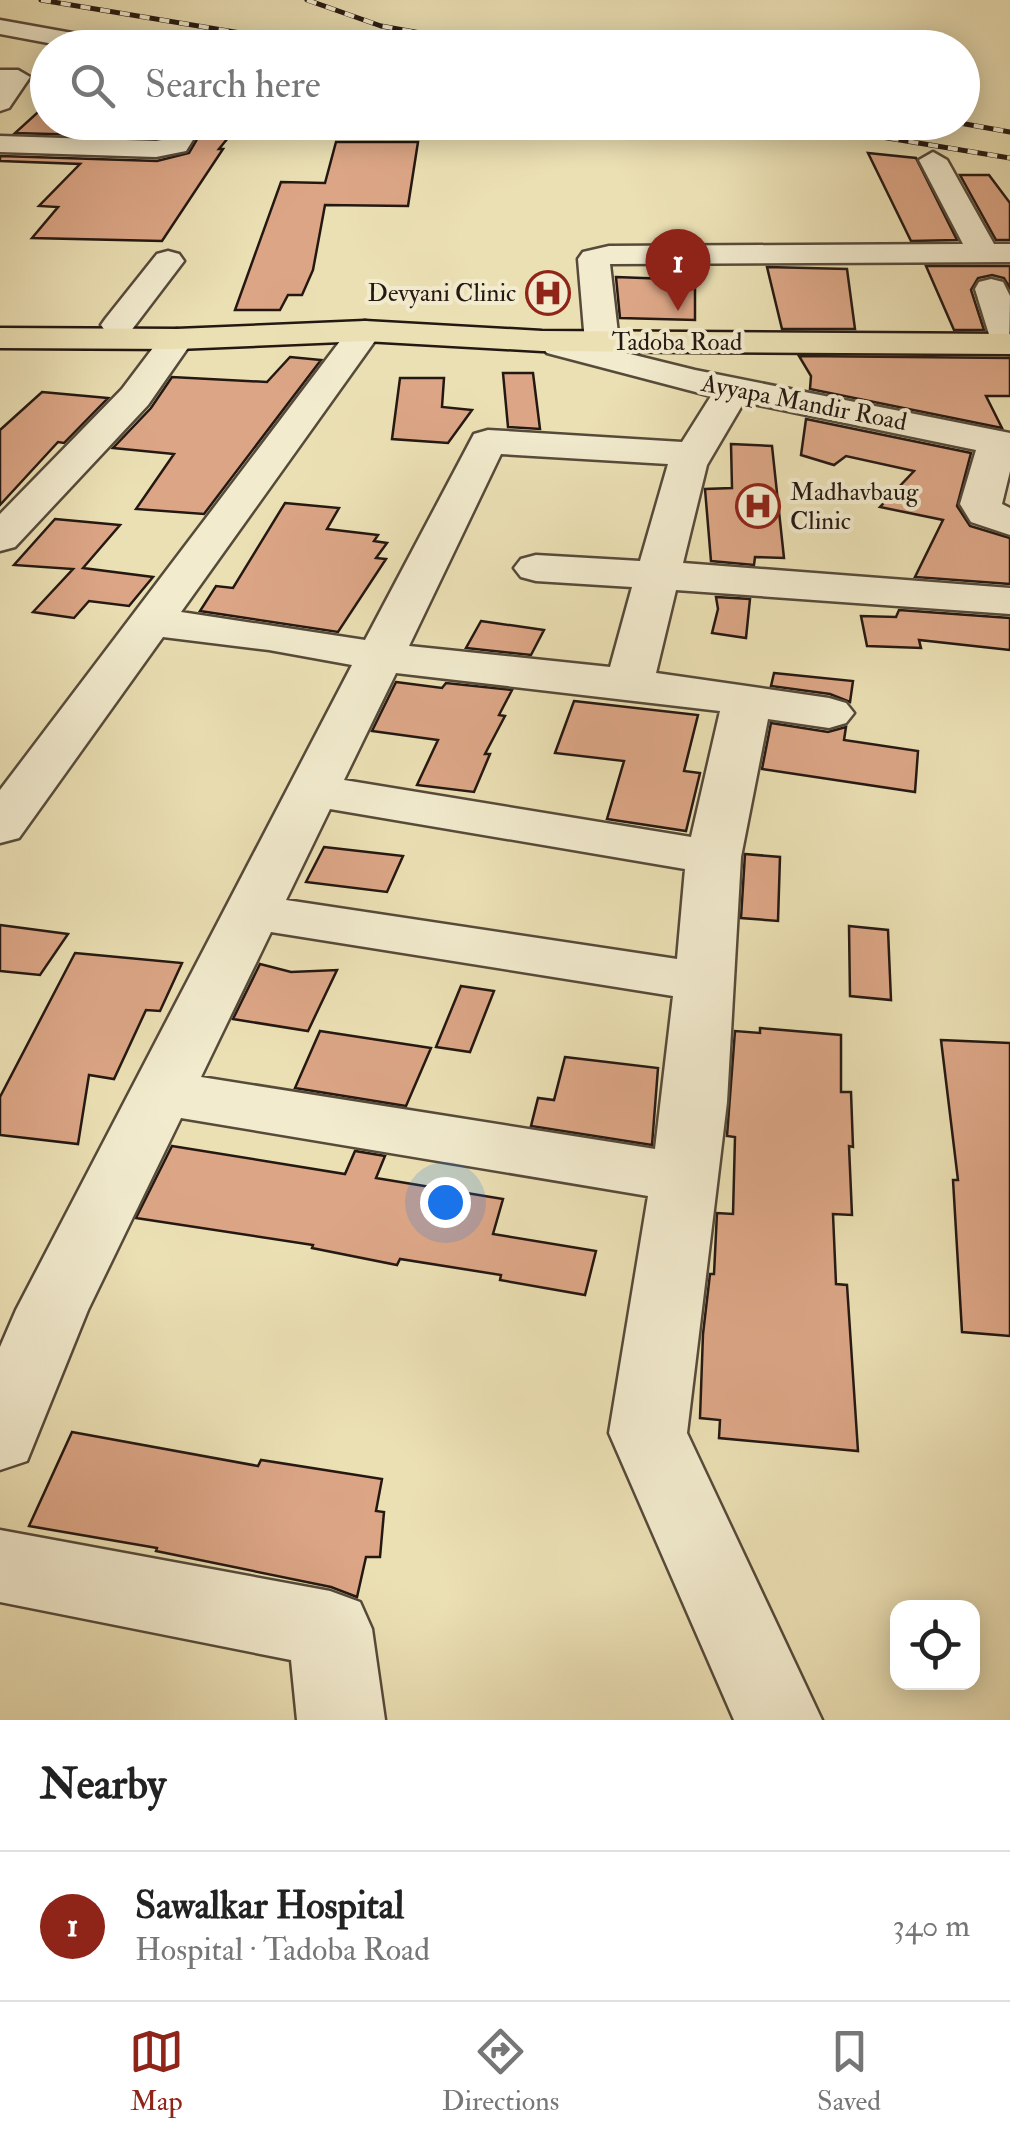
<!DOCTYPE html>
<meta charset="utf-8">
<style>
body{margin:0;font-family:"IM FELL Double Pica",serif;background:#f2f2f2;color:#222}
.controls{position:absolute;right:30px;bottom:30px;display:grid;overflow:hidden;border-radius:20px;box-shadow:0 5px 25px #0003}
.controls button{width:90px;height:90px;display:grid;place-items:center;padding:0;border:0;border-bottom:2px solid #e0e0e0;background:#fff;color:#222;font:50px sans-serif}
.you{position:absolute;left:445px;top:1202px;width:35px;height:35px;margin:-25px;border:8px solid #fff;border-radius:50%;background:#1a73e8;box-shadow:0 0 0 15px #1a73e833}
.badge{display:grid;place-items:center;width:65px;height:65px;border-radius:50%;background:#8f2418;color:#fff;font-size:32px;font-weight:700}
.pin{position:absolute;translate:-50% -82px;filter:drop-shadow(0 2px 5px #0008)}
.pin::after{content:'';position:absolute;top:52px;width:35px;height:30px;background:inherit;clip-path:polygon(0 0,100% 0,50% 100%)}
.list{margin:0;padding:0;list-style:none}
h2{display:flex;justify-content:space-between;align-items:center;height:130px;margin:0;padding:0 40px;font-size:42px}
h2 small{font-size:32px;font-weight:400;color:#767676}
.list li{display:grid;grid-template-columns:65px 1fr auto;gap:30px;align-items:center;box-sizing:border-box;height:150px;padding:0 40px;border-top:2px solid #e0e0e0}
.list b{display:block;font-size:38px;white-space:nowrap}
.list p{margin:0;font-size:32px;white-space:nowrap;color:#767676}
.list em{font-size:32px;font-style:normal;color:#767676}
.icon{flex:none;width:55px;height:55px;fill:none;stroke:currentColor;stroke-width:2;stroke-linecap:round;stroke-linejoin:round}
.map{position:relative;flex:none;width:1010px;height:1720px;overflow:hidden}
.search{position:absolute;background:#fff;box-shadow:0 5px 25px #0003;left:30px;right:30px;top:30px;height:110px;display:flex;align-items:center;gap:25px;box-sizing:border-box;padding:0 35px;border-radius:55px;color:#767676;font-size:38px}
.sheet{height:280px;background:#fff}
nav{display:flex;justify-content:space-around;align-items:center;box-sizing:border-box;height:140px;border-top:2px solid #e0e0e0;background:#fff;font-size:28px;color:#767676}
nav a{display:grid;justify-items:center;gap:5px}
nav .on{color:#8f2418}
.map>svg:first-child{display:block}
</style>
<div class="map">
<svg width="1010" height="1720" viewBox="0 0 1010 1720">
<rect width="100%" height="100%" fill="#ebe0b4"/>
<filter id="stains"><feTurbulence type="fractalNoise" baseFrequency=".002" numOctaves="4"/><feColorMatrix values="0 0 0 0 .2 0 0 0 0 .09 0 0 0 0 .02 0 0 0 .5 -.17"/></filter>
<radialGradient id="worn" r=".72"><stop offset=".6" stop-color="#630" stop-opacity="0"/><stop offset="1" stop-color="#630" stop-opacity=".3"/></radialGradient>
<!-- building -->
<g fill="#dca686" stroke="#241812" stroke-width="2.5">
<polygon points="48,103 48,122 172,122 165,136 156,137 15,133"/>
<polygon points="207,122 241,122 219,149 223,149 162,241 32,238 58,207 39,206 80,164 0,161 0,156 157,161 189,153"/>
<polygon points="336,142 418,142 408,206 325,205 313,270 302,295 288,295 280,310 235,310 281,182 325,183"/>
<polygon points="868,153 916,158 957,240 911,241"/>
<polygon points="960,175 989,175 1010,203 1010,240 996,240"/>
<polygon points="926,266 1010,266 1010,288 1004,278 992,275 978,278 971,290 984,330 954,330"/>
<polygon points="767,267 847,269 855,329 782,329"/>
<polygon points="616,277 695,280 695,320 620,318"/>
<polygon points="799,356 1010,358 1010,396 986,396 1002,428 810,389 811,376"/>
<polygon points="290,357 321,360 204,514 136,509 174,454 113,448 151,408 172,377 267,382"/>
<polygon points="503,373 533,373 540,429 508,427"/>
<polygon points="400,378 444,378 442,407 472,410 448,443 392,439"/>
<polygon points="42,392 108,398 64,443 58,442 0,505 0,430"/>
<polygon points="806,419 971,453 957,506 970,526 1010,538 1010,584 915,577 943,520 880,507 914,471 846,456 834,465 801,455"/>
<polygon points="731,444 772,446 784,558 755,557 754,565 711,561 705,489 732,488"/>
<polygon points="285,503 339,508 327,529 378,535 374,541 387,543 376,558 386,559 338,632 200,611 216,586 233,588"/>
<polygon points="55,519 120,525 83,568 153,577 129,606 89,601 74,618 33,612 73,569 14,565"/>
<polygon points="716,597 750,599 746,638 712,633 718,609"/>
<polygon points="899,610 1010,618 1010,650 919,640 921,648 867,646 861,616 896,617"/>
<polygon points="481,621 544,630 531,655 466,648"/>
<polygon points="774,673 853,681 850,702 830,694 771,686"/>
<polygon points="396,682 442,688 446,683 512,690 499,715 505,716 485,754 490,754 474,792 417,785 438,740 372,731"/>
<polygon points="574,701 698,715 684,771 700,773 686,831 607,819 624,761 555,753"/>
<polygon points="771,723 828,732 846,727 844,740 918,751 915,792 762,769"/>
<polygon points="324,847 403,856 387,892 306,882"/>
<polygon points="745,854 780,857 778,921 741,918"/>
<polygon points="0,925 68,934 40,975 0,971"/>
<polygon points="849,926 888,930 891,1000 850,996"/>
<polygon points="75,953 182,963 160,1011 146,1010 114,1079 89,1075 78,1144 0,1135 0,1097"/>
<polygon points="260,964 291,972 337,970 308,1031 233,1019"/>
<polygon points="461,986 494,991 470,1052 436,1047"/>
<polygon points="760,1028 841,1035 841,1092 851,1092 853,1147 849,1146 852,1215 833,1214 836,1284 847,1285 858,1451 719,1438 720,1420 700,1418 703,1334 710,1274 714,1274 717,1213 733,1214 735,1137 727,1136 735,1031 760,1033"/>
<polygon points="320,1031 431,1048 406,1106 295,1088"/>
<polygon points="941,1040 1010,1043 1010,1336 962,1332 953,1180 958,1180"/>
<polygon points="565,1057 658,1068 652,1145 531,1126 538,1098 554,1100"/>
<polygon points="172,1146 345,1174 355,1151 385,1156 376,1178 503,1199 493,1234 596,1251 585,1295 500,1280 501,1275 400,1259 397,1265 312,1248 313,1245 136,1218"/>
<polygon points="72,1432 258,1466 261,1460 382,1479 376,1511 384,1512 380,1557 366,1557 357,1597 331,1587 156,1551 157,1548 29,1526"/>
</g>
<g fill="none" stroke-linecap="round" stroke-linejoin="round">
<!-- minor casing -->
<g stroke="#564a3a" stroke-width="5">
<g id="minor">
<polygon points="0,20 117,41 128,48 75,48 0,34"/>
<polygon points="0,70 18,70 30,77 9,108 0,111"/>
<polygon points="177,122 204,122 186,151 156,157 0,152 0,136 156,141 167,139"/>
<path d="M933,152l14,8 47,84h16v18l-400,2 9,78 -5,8 81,20 315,63v38l-8,33 8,4v27l-39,-13 -11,-18 16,-54 -232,-48 -37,63 -24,98 327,25v26l-334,-24 -20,83 173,25 17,5 8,10 -8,10 -17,5 -61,-9 -27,138 -14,245 -40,331 135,287h-88l-125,-287 39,-237 -467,-78 -93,192 -61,151 -27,9v-123l16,-37 336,-645 -83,-15 -106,-13 -144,201 -19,5v-53l353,-466 12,-3 12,3 5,7 -201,281 184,28 109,-206 14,-4 194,12 29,-46 -164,-43 -6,-7 6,-7 12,-4 26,7 -7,-83 5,-7 26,-6 354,-2 -44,-84zM501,454l167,10 -28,97 -104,-6 -15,4 -7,9 7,9 15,4 96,6 -22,80 -201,-21zM396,673l324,38 -29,126 -347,-57zM330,809l355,60 -8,90 -391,-59zM271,932l402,64 -18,153 -454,-72z"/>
<polygon points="168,251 179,254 184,261 130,332 118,335 106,332 101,325 106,318 157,254"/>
<polygon points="991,279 1003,282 1010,296 1009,354 997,351 992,344 975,289 979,282"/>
<polygon points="177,329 189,332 194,339 148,405 15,547 0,551 0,514 122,389 165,332"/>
<polygon points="0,1530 330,1591 360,1602 372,1629 385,1720 297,1720 291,1660 0,1602"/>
</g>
</g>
<!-- major casing -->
<g stroke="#241812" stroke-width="5">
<polygon id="major" points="365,321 542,331 1010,334 1010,354 542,351 365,341 177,349 0,348 0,328 177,329"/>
</g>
<!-- minor -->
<use href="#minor" fill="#f2ebce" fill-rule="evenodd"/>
<!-- major -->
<use href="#major" fill="#ebe0b4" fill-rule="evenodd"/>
<!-- rail casing -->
<g stroke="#241812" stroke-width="5">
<g id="rail">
<polyline points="41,0 332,48"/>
<polyline points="307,0 381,26 504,48"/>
<polyline points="790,122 1010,158"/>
<polyline points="954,122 1010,132"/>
</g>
</g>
<!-- rail -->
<use href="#rail" stroke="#f2ebce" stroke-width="4" stroke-dasharray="10" stroke-linecap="butt"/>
</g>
<!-- icons -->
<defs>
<g id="hospital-ring" transform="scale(2.25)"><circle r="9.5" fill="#f2ebce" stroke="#8f2418" stroke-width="1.5"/><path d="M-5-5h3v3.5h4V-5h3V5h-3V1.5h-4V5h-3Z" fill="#8f2418"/></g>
</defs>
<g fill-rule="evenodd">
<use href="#hospital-ring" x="548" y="293"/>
<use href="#hospital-ring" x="758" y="506"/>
</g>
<g text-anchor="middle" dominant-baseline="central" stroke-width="8" stroke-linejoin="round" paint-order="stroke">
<!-- far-poi labels -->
<g font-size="25" fill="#241812" stroke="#f2ebce" text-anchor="end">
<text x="516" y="293">Devyani Clinic</text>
<text x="790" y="492" text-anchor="start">Madhavbaug<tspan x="790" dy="29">Clinic</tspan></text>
</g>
<!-- far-street labels -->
<g font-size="25" fill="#241812" stroke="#f2ebce">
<text x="677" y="342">Tadoba Road</text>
<text transform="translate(804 403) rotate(11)">Ayyapa Mandir Road</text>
</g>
</g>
<rect width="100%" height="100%" filter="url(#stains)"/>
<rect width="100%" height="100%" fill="url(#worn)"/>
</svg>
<div class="controls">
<button><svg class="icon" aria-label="locate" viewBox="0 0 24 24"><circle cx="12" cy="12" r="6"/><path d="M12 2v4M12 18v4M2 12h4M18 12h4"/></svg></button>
</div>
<div class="you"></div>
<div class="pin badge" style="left:678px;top:311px">1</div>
<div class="search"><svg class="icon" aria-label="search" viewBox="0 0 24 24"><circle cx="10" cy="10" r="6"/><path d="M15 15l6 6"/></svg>Search here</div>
</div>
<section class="sheet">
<h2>Nearby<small></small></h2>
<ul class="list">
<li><span class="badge">1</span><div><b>Sawalkar Hospital</b><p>Hospital · Tadoba Road</p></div><em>340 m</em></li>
</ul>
</section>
<nav>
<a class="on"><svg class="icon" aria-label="map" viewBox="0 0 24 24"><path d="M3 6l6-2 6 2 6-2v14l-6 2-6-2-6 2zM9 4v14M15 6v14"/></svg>Map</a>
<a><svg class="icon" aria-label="directions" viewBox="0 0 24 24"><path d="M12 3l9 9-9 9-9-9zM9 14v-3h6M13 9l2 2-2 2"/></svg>Directions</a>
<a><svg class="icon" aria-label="saved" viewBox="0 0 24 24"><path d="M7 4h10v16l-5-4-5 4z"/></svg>Saved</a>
</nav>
